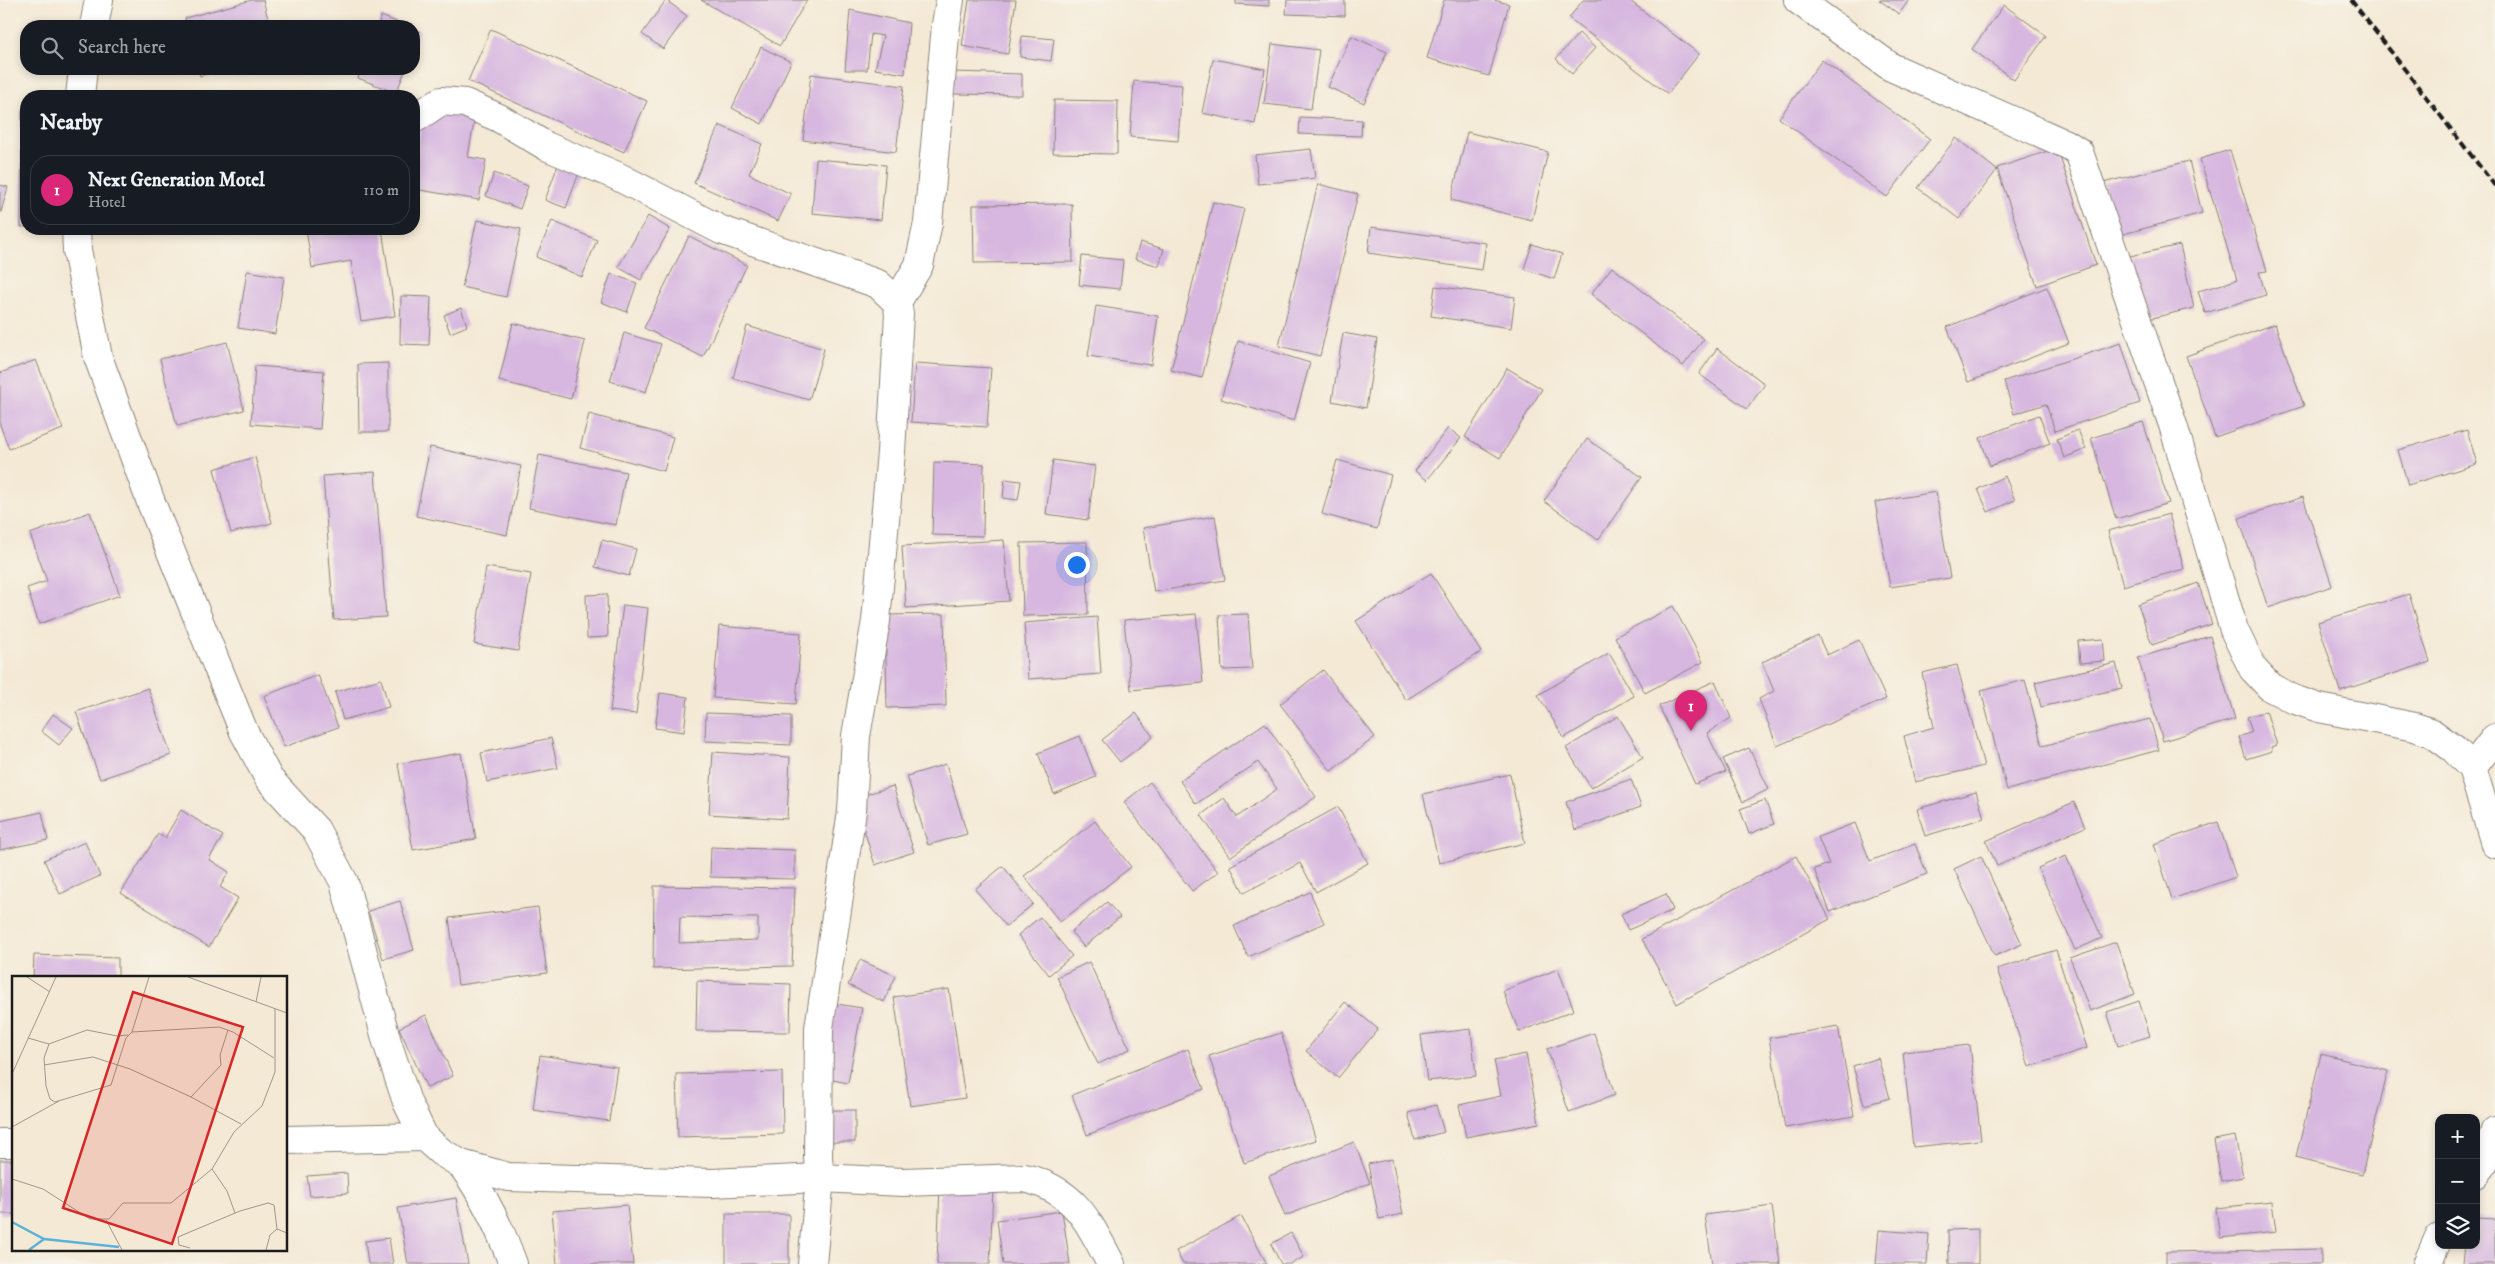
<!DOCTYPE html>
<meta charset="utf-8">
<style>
body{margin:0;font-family:"IM FELL DW Pica",serif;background:#242831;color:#f1f3f6}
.controls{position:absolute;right:15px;bottom:15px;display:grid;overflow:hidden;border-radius:10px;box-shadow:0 2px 8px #0003}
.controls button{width:45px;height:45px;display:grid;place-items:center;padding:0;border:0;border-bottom:1px solid #363941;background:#171b24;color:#f1f3f6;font:25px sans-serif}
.you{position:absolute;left:1076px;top:564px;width:18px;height:18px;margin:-12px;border:4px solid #fff;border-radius:50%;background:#1a73e8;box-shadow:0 0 0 8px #1a73e833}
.badge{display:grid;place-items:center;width:32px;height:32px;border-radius:50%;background:#db2777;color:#fff;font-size:16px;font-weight:700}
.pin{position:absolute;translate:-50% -41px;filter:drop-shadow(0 1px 2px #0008)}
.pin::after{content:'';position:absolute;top:26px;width:18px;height:15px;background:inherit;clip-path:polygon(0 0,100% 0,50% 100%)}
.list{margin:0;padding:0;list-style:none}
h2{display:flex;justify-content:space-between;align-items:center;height:65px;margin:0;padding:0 20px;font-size:21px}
h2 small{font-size:16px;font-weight:400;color:#9ea1a6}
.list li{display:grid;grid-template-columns:32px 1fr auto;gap:15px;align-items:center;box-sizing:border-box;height:70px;margin:0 10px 10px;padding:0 10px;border:1px solid #363941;border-radius:20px}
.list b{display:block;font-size:19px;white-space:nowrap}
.list p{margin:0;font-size:16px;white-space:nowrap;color:#9ea1a6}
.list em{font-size:16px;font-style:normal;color:#9ea1a6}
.icon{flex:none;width:28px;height:28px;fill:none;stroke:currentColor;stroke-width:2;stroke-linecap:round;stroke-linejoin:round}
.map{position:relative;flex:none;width:2495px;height:1264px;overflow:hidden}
.search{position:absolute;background:#171b24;box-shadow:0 2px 8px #0003;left:20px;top:20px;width:400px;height:55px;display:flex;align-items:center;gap:12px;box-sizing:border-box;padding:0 18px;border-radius:20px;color:#9ea1a6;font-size:19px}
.panel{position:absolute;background:#171b24;box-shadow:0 2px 8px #0003;left:20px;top:90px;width:400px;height:145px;border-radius:20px}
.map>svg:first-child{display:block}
</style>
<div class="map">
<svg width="2495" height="1264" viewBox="0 0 2495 1264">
<rect width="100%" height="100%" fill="#f7f3e8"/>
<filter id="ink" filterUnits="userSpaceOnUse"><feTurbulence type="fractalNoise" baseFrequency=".02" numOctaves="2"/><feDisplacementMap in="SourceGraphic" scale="10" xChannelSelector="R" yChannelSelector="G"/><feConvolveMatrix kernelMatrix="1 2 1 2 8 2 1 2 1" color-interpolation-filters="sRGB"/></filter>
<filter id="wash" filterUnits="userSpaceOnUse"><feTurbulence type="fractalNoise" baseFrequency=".0096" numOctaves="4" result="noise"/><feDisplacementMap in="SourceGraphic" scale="20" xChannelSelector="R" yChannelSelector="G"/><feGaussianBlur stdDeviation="1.12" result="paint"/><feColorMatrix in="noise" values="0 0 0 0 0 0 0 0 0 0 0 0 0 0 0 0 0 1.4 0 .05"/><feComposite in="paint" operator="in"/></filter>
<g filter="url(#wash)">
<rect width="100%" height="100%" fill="#f4e9d5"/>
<g id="blocks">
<!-- building -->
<g fill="#d7b7e0" fill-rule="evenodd">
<polygon points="252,0 263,0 270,26 187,26 185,18"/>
<polygon points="666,0 687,16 663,49 642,34"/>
<polygon points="701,0 807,0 780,46"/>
<polygon points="969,0 1016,0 1008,54 962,46"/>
<polygon points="1236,0 1269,0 1269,6 1236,4"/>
<polygon points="1287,0 1345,0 1345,16 1286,14"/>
<polygon points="1444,0 1494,0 1509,4 1489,76 1427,58"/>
<polygon points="1583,0 1629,0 1699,54 1668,94 1569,18"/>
<polygon points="1879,0 1909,0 1899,14"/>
<polygon points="2004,5 2046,36 2014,80 1972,49"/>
<polygon points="850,10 909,23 905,74 875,69 883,36 871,34 867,70 845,70"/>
<polygon points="381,16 407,26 378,26"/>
<polygon points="414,29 420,31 414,48"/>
<polygon points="491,29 647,101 624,152 468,81"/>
<polygon points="1579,33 1595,48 1572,74 1556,59"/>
<polygon points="1022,36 1054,39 1051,61 1020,57"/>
<polygon points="1351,36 1387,52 1364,103 1328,87"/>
<polygon points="1272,44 1319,50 1311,109 1264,104"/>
<polygon points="761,47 791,62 762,124 732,108"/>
<polygon points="1213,59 1265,69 1255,124 1202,113"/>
<polygon points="1822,60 1930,139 1887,197 1779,118"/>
<polygon points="198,69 223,69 200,76"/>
<polygon points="361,69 406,69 396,93 358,78"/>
<polygon points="953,72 1022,74 1022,95 953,94"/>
<polygon points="811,74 904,86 896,152 803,140"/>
<polygon points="1134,81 1182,85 1178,141 1130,137"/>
<polygon points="1054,100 1118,101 1117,154 1053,153"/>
<polygon points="424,107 475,116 468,157 486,160 479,200 414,189 414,170"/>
<polygon points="22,110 26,110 26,227 21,227"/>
<polygon points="1300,117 1362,120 1361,136 1299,134"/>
<polygon points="719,125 762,144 749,174 791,194 778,221 694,183"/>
<polygon points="1467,132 1548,152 1532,220 1451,200"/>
<polygon points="1956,138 1997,170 1959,219 1918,188"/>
<polygon points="2057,148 2096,265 2037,286 1997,168"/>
<polygon points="1311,149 1315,178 1258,184 1255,155"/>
<polygon points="2230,150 2267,271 2259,272 2266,295 2205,313 2198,291 2237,280 2200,159"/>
<polygon points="816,159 886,165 881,220 812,213"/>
<polygon points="2189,161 2202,213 2116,236 2103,183"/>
<polygon points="558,165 579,173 566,208 545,200"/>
<polygon points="494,173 528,186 520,209 486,196"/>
<polygon points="1318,184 1358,194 1320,356 1279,346"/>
<polygon points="0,185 8,187 1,212 0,212"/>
<polygon points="1213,202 1244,209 1202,378 1171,370"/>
<polygon points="1072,204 1073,262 974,263 973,205"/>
<polygon points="648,216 670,229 641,280 618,267"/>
<polygon points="477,220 521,229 506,297 462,287"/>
<polygon points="552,221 597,240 582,277 536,257"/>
<polygon points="1371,227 1486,243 1482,270 1368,253"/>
<polygon points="258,229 287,229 287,231 258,230"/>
<polygon points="306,229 382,229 395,316 361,321 351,261 312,268"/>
<polygon points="689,236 747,265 703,357 644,328"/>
<polygon points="1140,242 1164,249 1159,266 1135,259"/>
<polygon points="1532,244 1562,254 1554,279 1524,269"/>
<polygon points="2180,245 2194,308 2144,320 2130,256"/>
<polygon points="1082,256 1123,260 1120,289 1079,285"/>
<polygon points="1612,267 1704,339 1683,366 1591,294"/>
<polygon points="247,271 284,277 275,334 238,328"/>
<polygon points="611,274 637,283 627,312 601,302"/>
<polygon points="1435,286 1515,297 1511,328 1431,316"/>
<polygon points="2047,287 2069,343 1968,382 1947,327"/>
<polygon points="401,296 431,297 429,345 400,344"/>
<polygon points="1096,306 1158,316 1151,365 1088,356"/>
<polygon points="461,308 467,326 450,333 444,315"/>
<polygon points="513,323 585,341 571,399 499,381"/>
<polygon points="2275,324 2304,406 2215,437 2186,356"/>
<polygon points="747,326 824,349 809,400 733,378"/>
<polygon points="624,333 661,344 646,392 610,381"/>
<polygon points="1343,333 1377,339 1366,408 1332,401"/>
<polygon points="1238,341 1310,363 1294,421 1221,399"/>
<polygon points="227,342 244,410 177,426 160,359"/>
<polygon points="2121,343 2140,403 2055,431 2046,404 2014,414 2004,381"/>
<polygon points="1717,348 1765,384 1747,409 1699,374"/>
<polygon points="36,360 63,429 9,449 0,425 0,373"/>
<polygon points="388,363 388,432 359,432 358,364"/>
<polygon points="915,363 991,368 987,427 911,422"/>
<polygon points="255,366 324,371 320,429 251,424"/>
<polygon points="1507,368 1542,389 1500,458 1465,437"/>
<polygon points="589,414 673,437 664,471 580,448"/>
<polygon points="2039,415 2050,443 1990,466 1980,438"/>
<polygon points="2143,422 2169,503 2116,519 2091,438"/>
<polygon points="1448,428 1461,438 1427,480 1415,471"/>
<polygon points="2078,430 2086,449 2064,458 2057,439"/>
<polygon points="2467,430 2477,464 2408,485 2398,450"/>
<polygon points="1587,439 1642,477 1598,540 1544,501"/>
<polygon points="430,447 521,466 507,535 416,516"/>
<polygon points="539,455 626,472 616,525 529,508"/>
<polygon points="255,457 272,523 231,533 214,469"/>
<polygon points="1053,460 1095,466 1088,520 1046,514"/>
<polygon points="1337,460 1391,475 1377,529 1322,514"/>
<polygon points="934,462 984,464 983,536 932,535"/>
<polygon points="375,472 386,617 334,620 323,476"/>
<polygon points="2005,476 2015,500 1988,512 1978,489"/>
<polygon points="1005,479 1021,481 1018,500 1003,498"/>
<polygon points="1936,492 1950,578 1890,587 1875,502"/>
<polygon points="2303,497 2332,586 2268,608 2239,518"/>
<polygon points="90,512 120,595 39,624 27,588 47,581 30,534"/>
<polygon points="2169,514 2184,569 2123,586 2108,531"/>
<polygon points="1215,516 1225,580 1154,592 1143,528"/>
<polygon points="602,540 636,549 629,576 595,567"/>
<polygon points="1004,540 1009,601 906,608 902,546"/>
<polygon points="1087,542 1088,615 1023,616 1021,543"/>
<polygon points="486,567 531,574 518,651 474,644"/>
<polygon points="1431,573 1481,652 1406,700 1356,621"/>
<polygon points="2198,583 2212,624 2152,645 2138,604"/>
<polygon points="607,594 608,637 587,638 586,595"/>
<polygon points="2409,594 2430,662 2340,691 2318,622"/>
<polygon points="623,605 648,608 636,714 610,711"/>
<polygon points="1673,606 1703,662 1645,693 1615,637"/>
<polygon points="944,614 946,706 887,708 885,615"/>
<polygon points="1196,614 1203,683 1131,690 1124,620"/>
<polygon points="1248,614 1252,669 1222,670 1219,615"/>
<polygon points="1097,617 1101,674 1028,679 1024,623"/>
<polygon points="719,626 801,633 796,704 713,698"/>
<polygon points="1818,636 1827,655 1859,640 1886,699 1777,746 1759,699 1774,691 1762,662"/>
<polygon points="2210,636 2235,719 2163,741 2138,658"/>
<polygon points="2103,639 2105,661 2080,663 2078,641"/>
<polygon points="1609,653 1634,696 1564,738 1538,695"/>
<polygon points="2116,663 2122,688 2041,707 2035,682"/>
<polygon points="1957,665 1984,766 1915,782 1904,736 1934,727 1922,673"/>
<polygon points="1323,670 1375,737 1331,771 1280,704"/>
<polygon points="318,675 338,727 284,747 264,696"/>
<polygon points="381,679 389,707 343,720 335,692"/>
<polygon points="2025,680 2042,746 2150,719 2159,750 2007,790 1981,691"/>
<polygon points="1715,681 1731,718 1707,733 1726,772 1695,784 1659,706"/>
<polygon points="148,688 171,755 100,779 76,712"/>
<polygon points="660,693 688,697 684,732 655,728"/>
<polygon points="2266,711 2277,745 2271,747 2272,751 2246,759 2239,737 2252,732 2247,717"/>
<polygon points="706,713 791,716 791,745 705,741"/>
<polygon points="1136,713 1153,737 1120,762 1102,740"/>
<polygon points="53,714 73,728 59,745 41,731"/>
<polygon points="1618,716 1643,757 1591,788 1566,748"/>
<polygon points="1265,723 1316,797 1230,857 1201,815 1224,798 1237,817 1277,789 1258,762 1196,804 1180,781"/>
<polygon points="1080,736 1096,777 1054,794 1038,753"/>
<polygon points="551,738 558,768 487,782 481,753"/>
<polygon points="1749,748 1769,789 1743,802 1723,759"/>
<polygon points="713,752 790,757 787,819 709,814"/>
<polygon points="461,753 476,839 413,850 398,764"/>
<polygon points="946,764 967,834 928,845 907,776"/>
<polygon points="1510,774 1525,843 1439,863 1423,794"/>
<polygon points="1631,779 1641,807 1575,830 1566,802"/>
<polygon points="1150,782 1218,872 1192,891 1124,802"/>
<polygon points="893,786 914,852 875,865 854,798"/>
<polygon points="1976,792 1984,818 1925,836 1917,809"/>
<polygon points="1765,800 1774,824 1749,834 1740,809"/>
<polygon points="2074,802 2085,827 1997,866 1986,841"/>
<polygon points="1338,807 1368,863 1316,892 1300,863 1244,893 1230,866"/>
<polygon points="181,810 223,836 209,859 229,872 220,887 238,898 209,947 121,893 158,834 165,838"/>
<polygon points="42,812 48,840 0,850 0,821"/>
<polygon points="1095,821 1131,867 1060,922 1024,876"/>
<polygon points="2218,822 2236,877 2172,899 2154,844"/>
<polygon points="1855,823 1870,861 1915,844 1927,874 1830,912 1814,869 1829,864 1818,837"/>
<polygon points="85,842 100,876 60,894 44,860"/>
<polygon points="711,847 795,850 795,879 710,877"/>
<polygon points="1796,856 1830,919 1677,1004 1642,939"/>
<polygon points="1981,856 2022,944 1995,956 1954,869"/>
<polygon points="2066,856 2102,938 2075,950 2038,868"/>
<polygon points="1003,866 1033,904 1006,926 975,889"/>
<path d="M654,886l141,2 -3,78 -139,3zM680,917l78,1v22l-79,3z"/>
<polygon points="1310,892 1324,923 1248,957 1234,926"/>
<polygon points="1666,894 1673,910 1628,930 1621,914"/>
<polygon points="400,901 414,950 383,959 368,911"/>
<polygon points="1107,902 1120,917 1084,947 1071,932"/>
<polygon points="538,907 547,973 458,985 449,918"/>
<polygon points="1040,917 1072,956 1049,975 1018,935"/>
<polygon points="2116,942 2135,994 2090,1011 2070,958"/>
<polygon points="2056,950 2087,1048 2029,1067 1997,969"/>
<polygon points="34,955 118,958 118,978 33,978"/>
<polygon points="860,960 896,976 884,1002 848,985"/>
<polygon points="1089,962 1130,1049 1098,1064 1057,977"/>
<polygon points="1558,969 1574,1010 1519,1032 1503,991"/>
<polygon points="697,981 791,984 790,1032 696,1031"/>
<polygon points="949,989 965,1098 910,1106 894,997"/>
<polygon points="2139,1001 2150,1036 2118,1046 2107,1012"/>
<polygon points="1345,1002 1378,1029 1338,1078 1306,1051"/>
<polygon points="837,1004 862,1008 848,1083 823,1078"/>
<polygon points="426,1015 453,1076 427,1088 399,1028"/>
<polygon points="1838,1026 1854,1116 1785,1128 1769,1038"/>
<polygon points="1471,1029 1476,1076 1427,1081 1421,1035"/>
<polygon points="1281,1033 1316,1140 1244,1163 1209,1056"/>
<polygon points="1594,1033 1615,1095 1569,1112 1547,1049"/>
<polygon points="1970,1045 1981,1140 1913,1147 1903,1052"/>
<polygon points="1188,1049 1204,1089 1087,1135 1072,1095"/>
<polygon points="1526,1054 1539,1123 1466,1137 1459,1105 1501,1096 1494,1060"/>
<polygon points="2321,1054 2388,1071 2362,1174 2296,1157"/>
<polygon points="540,1055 617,1067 609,1121 533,1110"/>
<polygon points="1878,1058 1890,1098 1864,1105 1853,1066"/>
<polygon points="782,1072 783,1134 678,1137 676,1074"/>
<polygon points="1436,1105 1444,1132 1415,1140 1408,1113"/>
<rect x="822" y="1110" width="33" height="32"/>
<polygon points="2235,1136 2243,1177 2221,1181 2214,1140"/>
<polygon points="1354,1142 1370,1183 1285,1216 1269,1176"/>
<polygon points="1392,1159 1403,1214 1379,1219 1368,1164"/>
<rect x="0" y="1160" width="14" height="54"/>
<polygon points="347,1173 348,1193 310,1196 307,1176"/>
<polygon points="940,1185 993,1188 990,1264 937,1264"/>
<polygon points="456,1198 468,1264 408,1264 398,1208"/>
<polygon points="2272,1202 2276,1232 2220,1238 2216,1208"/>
<polygon points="627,1205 633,1264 557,1264 552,1211"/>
<polygon points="1772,1206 1780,1264 1712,1264 1705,1215"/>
<polygon points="1062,1211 1070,1264 1003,1264 997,1220"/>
<rect x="726" y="1214" width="63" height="50"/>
<polygon points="1241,1216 1267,1264 1183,1264 1176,1251"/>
<polygon points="2476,1218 2495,1219 2495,1264 2463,1264 2465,1245 2476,1245"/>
<polygon points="1978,1229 1978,1264 1949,1264 1948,1230"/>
<polygon points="1879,1230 1929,1234 1927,1264 1876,1264"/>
<polygon points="1291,1233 1304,1257 1290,1264 1281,1264 1271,1244"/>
<polygon points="389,1238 393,1264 368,1264 365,1241"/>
<polygon points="2321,1249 2321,1264 2166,1264 2166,1252"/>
</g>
</g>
</g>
<g filter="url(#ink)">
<use href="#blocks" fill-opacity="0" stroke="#888278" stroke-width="1"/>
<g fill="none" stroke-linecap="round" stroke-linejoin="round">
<!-- street casing -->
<g stroke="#888278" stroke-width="30">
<g id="street">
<polyline points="1798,0 1891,67 2068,145 2079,152 2173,425 2234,630 2253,669 2270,687 2293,699 2319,708 2415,727 2432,733 2454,749 2472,768 2495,844"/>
<polyline points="94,26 99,0"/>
<polyline points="80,96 83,69"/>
<polyline points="414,119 441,101 465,103 499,118 546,146 617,176 721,230 878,284 897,302 899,314 891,452 876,621 856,736 852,811 819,1028 818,1158 820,1178 812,1264"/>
<path d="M76,229l1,21 21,107 54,148 92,227 25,47 47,51 28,52 43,160 20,60 17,35 17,15 20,12 47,13 204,6 108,-5 83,4 122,-4c51,13 63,43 86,86"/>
<polyline points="897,302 919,265 928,223 946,25 950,0"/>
<polyline points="2472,768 2495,738"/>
<polyline points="286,1140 424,1137"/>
<polyline points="0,1143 14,1143"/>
<path d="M461,1164c23,31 39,64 52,100"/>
<polyline points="2476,1174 2483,1165 2495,1131"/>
<polyline points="2427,1264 2439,1237"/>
</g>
</g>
<!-- street -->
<use href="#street" stroke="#fff" stroke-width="28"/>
<!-- rail -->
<polyline stroke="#1c1c1c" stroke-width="4" stroke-dasharray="8 4" stroke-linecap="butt" points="2351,0 2495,186"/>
</g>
</g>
<!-- overview -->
<g transform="translate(12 976)">
<rect width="275" height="275" fill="#f4e9d5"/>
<path fill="none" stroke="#5bb2d8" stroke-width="2.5" d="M0,246l32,17 75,8M17,274l15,-11"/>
<path fill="none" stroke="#9e978b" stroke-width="1" d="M15,1l23,15M176,1l99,36M244,26l5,-25M120,56l17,-55M16,62l21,6 -5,14 2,28 4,13 5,3 56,-17 15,-47 6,-6 87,-5 14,5 41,26M37,68l38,-14 30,6 11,-1M32,89l49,-8 37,12 61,28 30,-32 -1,-10 8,-25M0,98l44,-97M179,121l50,27M0,151l47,-26M200,193l15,22 8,22M0,203l31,10 47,30h19l14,-16h48l41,-34 22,-37 28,-26 13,-34v-63M94,244l16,30M178,272l-11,-3 -1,-8 62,-26 28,-8 6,2 3,24 10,4M254,274l4,-15 7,-6"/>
<path fill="#d62828" fill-opacity="0.15" stroke="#d62828" stroke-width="2.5" d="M121,16l110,35 -71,217 -109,-36z"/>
<rect width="275" height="275" fill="none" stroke="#1c1c1c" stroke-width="2.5"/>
</g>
</svg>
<div class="controls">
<button>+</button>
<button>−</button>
<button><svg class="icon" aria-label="layers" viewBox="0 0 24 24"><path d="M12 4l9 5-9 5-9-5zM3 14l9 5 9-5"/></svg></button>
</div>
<div class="you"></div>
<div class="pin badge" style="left:1691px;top:731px">1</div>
<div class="search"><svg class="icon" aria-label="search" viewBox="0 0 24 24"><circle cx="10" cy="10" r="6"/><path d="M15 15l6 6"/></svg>Search here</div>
<section class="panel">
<h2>Nearby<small></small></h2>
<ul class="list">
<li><span class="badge">1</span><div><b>Next Generation Motel</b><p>Hotel</p></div><em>110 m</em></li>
</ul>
</section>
</div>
